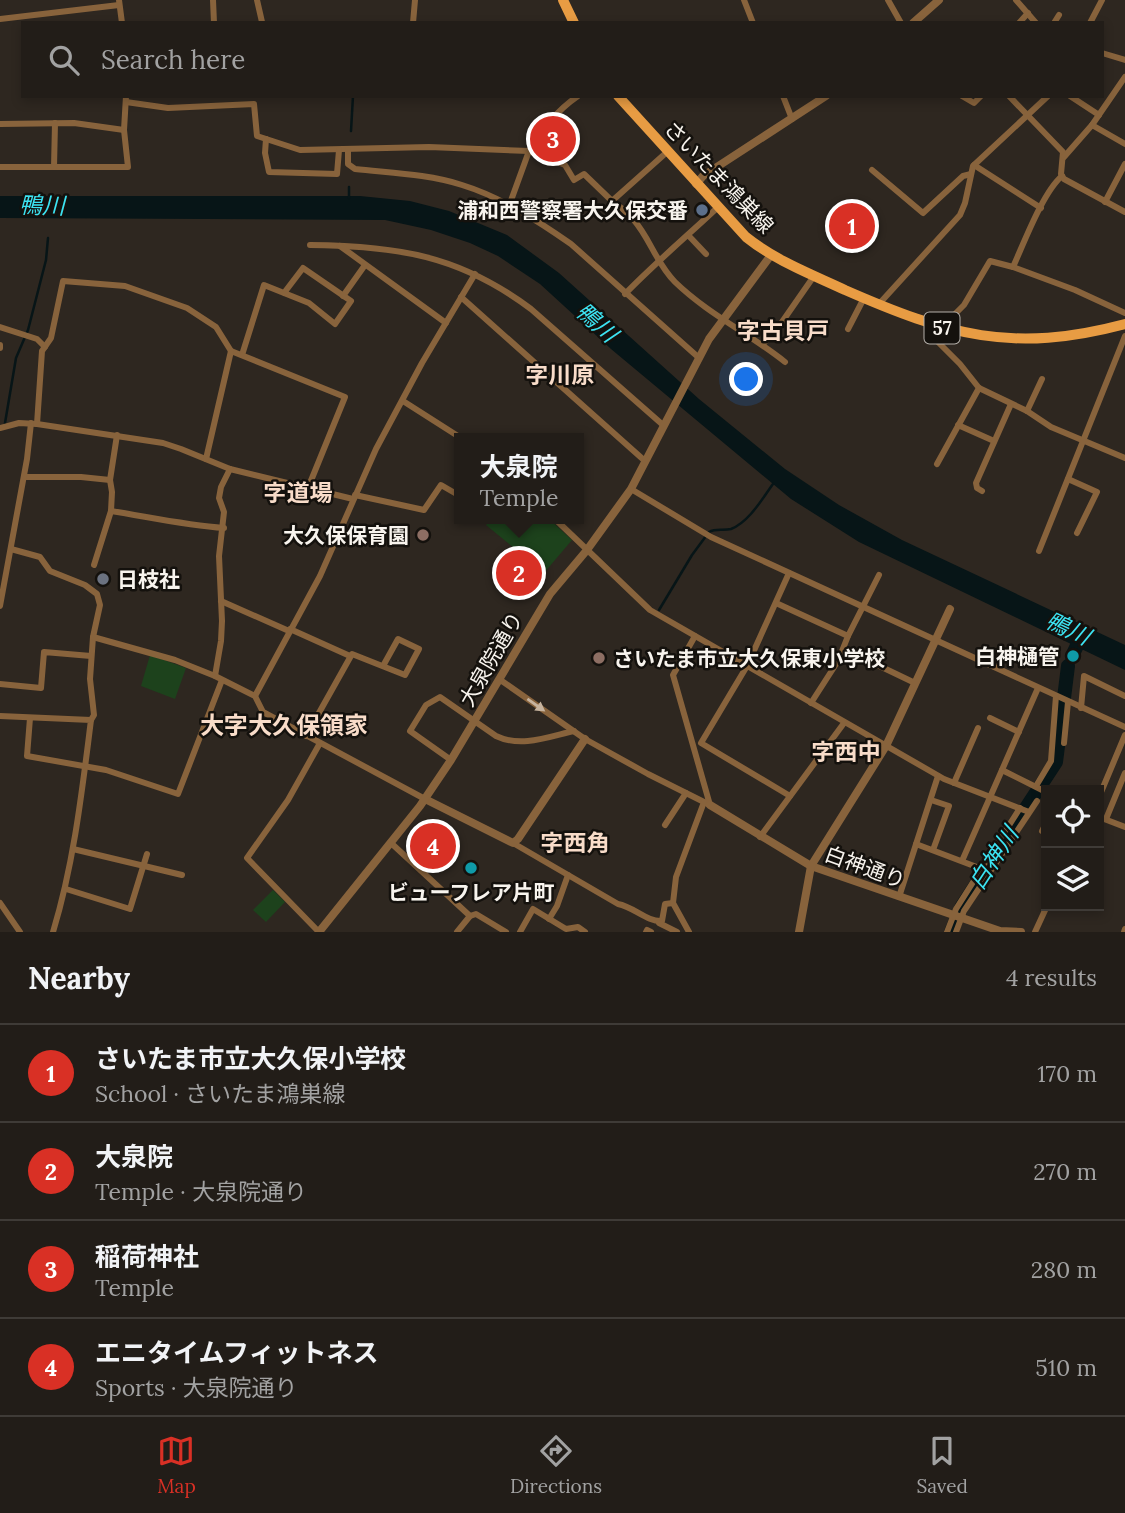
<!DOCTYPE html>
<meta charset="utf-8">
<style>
body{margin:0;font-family:Lora,"Noto Sans JP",serif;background:#2e2a25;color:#f1f3f6}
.controls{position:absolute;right:21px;bottom:21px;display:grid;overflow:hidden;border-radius:0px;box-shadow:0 4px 10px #0003}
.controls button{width:63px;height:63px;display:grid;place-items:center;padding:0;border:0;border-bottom:2px solid #3f3b37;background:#221d18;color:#f1f3f6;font:35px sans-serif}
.you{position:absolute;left:747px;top:380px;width:24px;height:24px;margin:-18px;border:5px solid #fff;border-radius:50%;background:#1a73e8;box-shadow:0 0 0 10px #1a73e833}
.badge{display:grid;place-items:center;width:46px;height:46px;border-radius:50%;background:#d93025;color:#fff;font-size:23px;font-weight:700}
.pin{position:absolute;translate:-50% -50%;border:4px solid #fff;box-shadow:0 2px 7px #0006}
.popup{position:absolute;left:454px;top:433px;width:130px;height:91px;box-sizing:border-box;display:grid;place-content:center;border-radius:0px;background:#221d18;filter:drop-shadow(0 2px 5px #0005);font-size:23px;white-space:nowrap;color:#a2a2a2}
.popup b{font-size:26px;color:#f1f3f6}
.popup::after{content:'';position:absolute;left:50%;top:100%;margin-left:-14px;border:14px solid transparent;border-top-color:#221d18}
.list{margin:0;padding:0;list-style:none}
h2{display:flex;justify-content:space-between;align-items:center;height:91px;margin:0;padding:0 28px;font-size:30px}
h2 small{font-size:23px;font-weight:400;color:#a2a2a2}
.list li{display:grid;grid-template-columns:46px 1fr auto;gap:21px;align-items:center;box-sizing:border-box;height:98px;padding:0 28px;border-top:2px solid #3f3b37}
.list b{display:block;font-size:26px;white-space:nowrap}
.list p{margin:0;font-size:23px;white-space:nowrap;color:#a2a2a2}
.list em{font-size:23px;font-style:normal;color:#a2a2a2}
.icon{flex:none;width:38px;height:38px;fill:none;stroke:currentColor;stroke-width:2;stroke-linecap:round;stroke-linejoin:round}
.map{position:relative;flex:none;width:1125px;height:932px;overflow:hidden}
.search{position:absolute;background:#221d18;box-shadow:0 4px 10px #0003;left:21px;right:21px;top:21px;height:77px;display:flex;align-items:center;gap:18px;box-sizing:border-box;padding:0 24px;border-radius:0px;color:#a2a2a2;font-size:26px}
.sheet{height:483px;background:#221d18}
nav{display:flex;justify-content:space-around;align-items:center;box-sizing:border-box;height:98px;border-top:2px solid #3f3b37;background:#221d18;font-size:19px;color:#a2a2a2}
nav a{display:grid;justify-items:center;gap:4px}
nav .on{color:#d93025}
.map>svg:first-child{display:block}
</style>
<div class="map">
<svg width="1125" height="932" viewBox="0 0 1125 932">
<rect width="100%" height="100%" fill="#2e2720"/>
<!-- green -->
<g fill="#1d421c">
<polygon points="492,519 549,519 572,540 544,573 486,525"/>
<polygon points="150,655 186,668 175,699 141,686"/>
<polygon points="273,890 285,902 266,922 253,910"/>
</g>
<!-- water -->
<polygon fill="#071517" points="0,196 360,196 410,201 449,211 507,235 559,273 699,399 785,469 839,505 902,540 1125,645 1125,670 859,542 791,499 611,349 540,284 498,256 470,243 431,230 385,220 0,218"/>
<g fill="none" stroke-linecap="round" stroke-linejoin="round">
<!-- stream -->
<g stroke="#071517" stroke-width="2.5">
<polyline points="351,131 353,96"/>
<polyline points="349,198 349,187"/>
<polyline points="5,423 16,358 28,330 46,260 48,238"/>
<path d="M659,610l33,-55 17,-23c7,-4 14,-1 22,-3 18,-7 31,-30 42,-45"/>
</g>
<!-- river -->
<g stroke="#071517" stroke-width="14">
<polyline points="1073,654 1082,635"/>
<polyline points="951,932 962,906 1056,762 1068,666"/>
</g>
<!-- minor -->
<g stroke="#88633c" stroke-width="6">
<polyline points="119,0 122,23"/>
<polyline points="213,0 214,23"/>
<polyline points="257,0 262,22"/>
<polyline points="744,0 753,23"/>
<polyline points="888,0 901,23"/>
<polyline points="1016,0 1036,23"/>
<polyline points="0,19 119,5"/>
<polyline points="413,23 415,0"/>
<polyline points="1019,23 1028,13"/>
<polyline points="1054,23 1059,15"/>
<polyline points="1090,23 1102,0"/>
<polyline points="1102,53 1125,60"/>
<polyline points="783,96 792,119"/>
<polyline points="962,96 974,103 981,96"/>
<polyline points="1009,96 1063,152 1061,174 1064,179 1125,212"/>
<polyline points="1070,96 1099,115"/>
<path d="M126,102l42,6 86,-4 3,32 43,14 129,-3 100,4c14,-22 27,-40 49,-55"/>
<polyline points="0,124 74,123 124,130"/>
<polyline points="1092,125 1125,144"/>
<polyline points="266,139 265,153 269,172 337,174 339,150"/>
<path d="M348,150v14l7,5c35,4 73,5 107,16 39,12 76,36 109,59l127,113"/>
<path d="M667,152l-55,49c7,5 15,11 21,18 17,19 23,44 42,63 33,32 75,52 110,80"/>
<polyline points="1064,157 1092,125 1125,77"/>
<polyline points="974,165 1041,208"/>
<polyline points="0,167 128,167 124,130 126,96"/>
<polyline points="54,167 55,123"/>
<polyline points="872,170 923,213 963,176 971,174"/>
<polyline points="1105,202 1125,164"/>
<polyline points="509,206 529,151 565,165 574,180 584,174 612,201"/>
<polyline points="688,235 706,254"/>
<path d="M310,245c87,1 149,10 221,64l132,116"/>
<polyline points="340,246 446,323"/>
<polyline points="1013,267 1075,290 1125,313"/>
<path d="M625,294c29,-30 61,-57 92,-86"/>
<polyline points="343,296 365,265"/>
<polyline points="461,297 645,461"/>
<polyline points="879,304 960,215 965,203 973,166 1048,96"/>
<polyline points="927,324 934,338 960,364 979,388 1027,411 1051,427 1125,458"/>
<polyline points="0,327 37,339 45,347"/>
<path d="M941,328l23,-23 26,-44 23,6c11,-24 30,-75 49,-91"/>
<polyline points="848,329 864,298"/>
<polyline points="763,344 782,322 814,276"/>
<polyline points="0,345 0,348"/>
<polyline points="242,355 264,285 309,303 335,324 351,301 303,268 284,293"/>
<polyline points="403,401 461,438"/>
<polyline points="1027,411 1042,379"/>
<polyline points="37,424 42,351 51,338 63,281 125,286 187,308 216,327 231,351 345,397 308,488"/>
<polyline points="958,425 994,441"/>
<polyline points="0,428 19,423 37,424 163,443 181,449 230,469 353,499"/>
<polyline points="206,459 231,351"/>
<polyline points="937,464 979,388"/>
<polyline points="24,477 81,477 110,480"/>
<polyline points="1068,479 1097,492 1077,533"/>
<polyline points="631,489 711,537 1125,727"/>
<polyline points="982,491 977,488 976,483 1011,404"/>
<polyline points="355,495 424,510 441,485 460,496"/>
<path d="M111,511c38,6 74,14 113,17"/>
<polyline points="555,519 650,610 944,779 1029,812"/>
<polyline points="11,549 40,557 50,571 85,585 97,594 100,605 93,637 90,679 94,715 91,720"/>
<polyline points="1039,551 1125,336"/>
<polyline points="94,565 111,511 112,492 110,480 117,435"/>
<polyline points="789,573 747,666 701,743 790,796"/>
<polyline points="221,601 289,631"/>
<polyline points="776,603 848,636 879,575"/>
<polyline points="0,606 27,459 31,423"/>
<polyline points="290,629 350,656"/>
<polyline points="695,636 673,675 710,805"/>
<polyline points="93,637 175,660 215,676 255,696 263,712 425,799"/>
<polyline points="867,660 915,683"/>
<polyline points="215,676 221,641 222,621 219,556 224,512 219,498 221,487 230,469"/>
<polyline points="499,679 585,739 648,774 710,805"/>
<polyline points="0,684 41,688 44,652 91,656"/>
<polyline points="255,696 320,576 376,449 422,363 475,274"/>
<polyline points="811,703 838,661 848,636"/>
<polyline points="1081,708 1084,676 1125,696"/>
<path d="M0,716l91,4c-9,71 -17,143 -38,212"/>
<polyline points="30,718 27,756 106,770 178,794 222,680"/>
<polyline points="990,718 1019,732"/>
<polyline points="306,736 352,654 405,675 419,649 398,639 383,666"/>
<polyline points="1064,743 1068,702"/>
<path d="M451,760l-41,-29 16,-26 14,-8 56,39c25,12 52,1 78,-5"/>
<polyline points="1002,770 1046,792"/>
<polyline points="954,783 978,728"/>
<polyline points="1036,786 1051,761 1056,696"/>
<polyline points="1099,797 1125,735"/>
<polyline points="931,800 949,806 933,850"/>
<polyline points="1099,817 1125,827"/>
<polyline points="1106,819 1125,773"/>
<polyline points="665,825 686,793"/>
<polyline points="1042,831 1046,823"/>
<polyline points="760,837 844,723"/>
<polyline points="391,843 470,916 457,932"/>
<path d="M513,843l105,61c16,3 29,18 44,17l3,-17 8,-1"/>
<polyline points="916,844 982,869"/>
<polyline points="73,849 182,875"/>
<polyline points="962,861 1038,688"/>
<polyline points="66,889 130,909 147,854"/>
<polyline points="899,897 938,776"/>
<polyline points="0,903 20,932"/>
<polyline points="470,916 476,914 506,932"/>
<polyline points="549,919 557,906 568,875"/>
<polyline points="659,923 677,932"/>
<polyline points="319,932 247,858 288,800 320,743"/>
<polyline points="520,932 533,909 566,929 578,927 585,932"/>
<polyline points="646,932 647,930 651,932"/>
<polyline points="689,932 673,903 676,877 704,802"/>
<polyline points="947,932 956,909 1020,808"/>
<polyline points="956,932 964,911 1037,801"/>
<polyline points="1035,932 1047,906"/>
<polyline points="1124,932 1125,929"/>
</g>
<!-- tertiary -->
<g stroke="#88633c" stroke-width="8">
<polyline points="913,23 939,0"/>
<polyline points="696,184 703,176 826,96"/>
<polyline points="425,799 513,843 518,839 585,739"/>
<polyline points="710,805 811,866 1000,931 1021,932"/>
<polyline points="319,932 420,806 451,760 550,594 587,550 631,489 709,339 771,255"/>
<polyline points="799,932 811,866 886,746 950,609"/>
</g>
<!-- primary -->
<g stroke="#e89c43" stroke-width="10">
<polyline points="563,0 574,23"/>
<path d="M618,96l128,141c30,24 65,37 99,53 103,45 167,64 280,34"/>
</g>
</g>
<!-- one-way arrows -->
<defs><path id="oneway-solid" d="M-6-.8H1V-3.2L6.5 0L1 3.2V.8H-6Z" transform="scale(1.75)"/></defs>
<use fill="#c6b39e" href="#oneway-solid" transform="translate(536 705) rotate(35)"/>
<!-- markers -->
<circle fill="#5c6f8a" stroke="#14110d" stroke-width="2.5" cx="702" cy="210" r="7"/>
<g fill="#8d6e63" stroke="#14110d" stroke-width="2.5">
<circle cx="423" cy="535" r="7"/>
<circle cx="599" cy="658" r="7"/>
</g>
<circle fill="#6b7280" stroke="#14110d" stroke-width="2.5" cx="103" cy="579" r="7"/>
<g fill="#0f9aa8" stroke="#14110d" stroke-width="2.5">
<circle cx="1073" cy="656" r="7"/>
<circle cx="471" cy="868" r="7"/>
</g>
<g text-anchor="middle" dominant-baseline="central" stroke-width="5" stroke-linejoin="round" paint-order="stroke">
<!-- shield labels -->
<rect fill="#14110d" stroke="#b4b0aa" stroke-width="2" x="924.5" y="312.5" width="35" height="31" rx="5"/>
<g font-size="19" font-weight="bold" fill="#f8f4ee">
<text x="942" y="328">57</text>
</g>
<!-- street labels -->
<g font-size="21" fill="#f8f4ee" stroke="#14110d">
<text transform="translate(719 177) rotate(46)">さいたま鴻巣線</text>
<text transform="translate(491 659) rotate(-60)">大泉院通り</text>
<text transform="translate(865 867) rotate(20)">白神通り</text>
</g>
<!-- poi labels -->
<g font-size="21" font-weight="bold" fill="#f8f4ee" stroke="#14110d" text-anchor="end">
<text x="688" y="210">浦和西警察署大久保交番</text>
<text x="409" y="535">大久保保育園</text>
<text x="117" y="579" text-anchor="start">日枝社</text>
<text x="1059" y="656">白神樋管</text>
<text x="613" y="658" text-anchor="start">さいたま市立大久保東小学校</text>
<text x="471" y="892" text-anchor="middle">ビューフレア片町</text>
</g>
<!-- water labels -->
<g font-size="23" font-style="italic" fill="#3ce3f2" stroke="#14110d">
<text transform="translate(42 205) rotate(1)">鴨川</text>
<text transform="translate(597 322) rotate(42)">鴨川</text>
<text transform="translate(1068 628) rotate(25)">鴨川</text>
<text transform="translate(993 858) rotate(-57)">白神川</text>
</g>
<!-- neighbourhood labels -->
<g font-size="23" font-weight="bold" fill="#f8dcc9" stroke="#14110d">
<text x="783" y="330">字古貝戸</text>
<text x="560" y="374">字川原</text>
<text x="298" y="492">字道場</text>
<text x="846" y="751">字西中</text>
<text x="575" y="842">字西角</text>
</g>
<!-- quarter labels -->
<g font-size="24" font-weight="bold" fill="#f8dcc9" stroke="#14110d">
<text x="284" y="725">大字大久保領家</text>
</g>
</g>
</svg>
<div class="controls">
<button><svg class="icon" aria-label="locate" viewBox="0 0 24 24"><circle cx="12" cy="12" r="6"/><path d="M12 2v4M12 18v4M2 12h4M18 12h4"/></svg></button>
<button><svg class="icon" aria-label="layers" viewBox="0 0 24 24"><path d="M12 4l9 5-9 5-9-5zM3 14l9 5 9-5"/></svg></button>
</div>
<div class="you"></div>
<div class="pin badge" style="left:852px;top:226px">1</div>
<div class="pin badge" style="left:519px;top:573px">2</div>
<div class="popup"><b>大泉院</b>Temple</div>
<div class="pin badge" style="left:553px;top:139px">3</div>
<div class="pin badge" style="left:433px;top:846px">4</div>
<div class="search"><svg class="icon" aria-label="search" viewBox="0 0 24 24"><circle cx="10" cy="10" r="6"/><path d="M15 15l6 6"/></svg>Search here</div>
</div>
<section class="sheet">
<h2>Nearby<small>4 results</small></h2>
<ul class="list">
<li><span class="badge">1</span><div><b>さいたま市立大久保小学校</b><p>School · さいたま鴻巣線</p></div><em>170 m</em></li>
<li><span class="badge">2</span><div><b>大泉院</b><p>Temple · 大泉院通り</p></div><em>270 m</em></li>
<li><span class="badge">3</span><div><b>稲荷神社</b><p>Temple</p></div><em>280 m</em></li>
<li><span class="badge">4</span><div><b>エニタイムフィットネス</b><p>Sports · 大泉院通り</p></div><em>510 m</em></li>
</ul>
</section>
<nav>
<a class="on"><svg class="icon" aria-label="map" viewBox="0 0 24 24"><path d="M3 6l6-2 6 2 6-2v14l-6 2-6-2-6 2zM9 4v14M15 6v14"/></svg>Map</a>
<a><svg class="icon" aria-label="directions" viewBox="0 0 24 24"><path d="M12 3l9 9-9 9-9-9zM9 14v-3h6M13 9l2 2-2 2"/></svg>Directions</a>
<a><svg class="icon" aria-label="saved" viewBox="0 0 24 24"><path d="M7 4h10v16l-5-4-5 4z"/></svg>Saved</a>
</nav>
